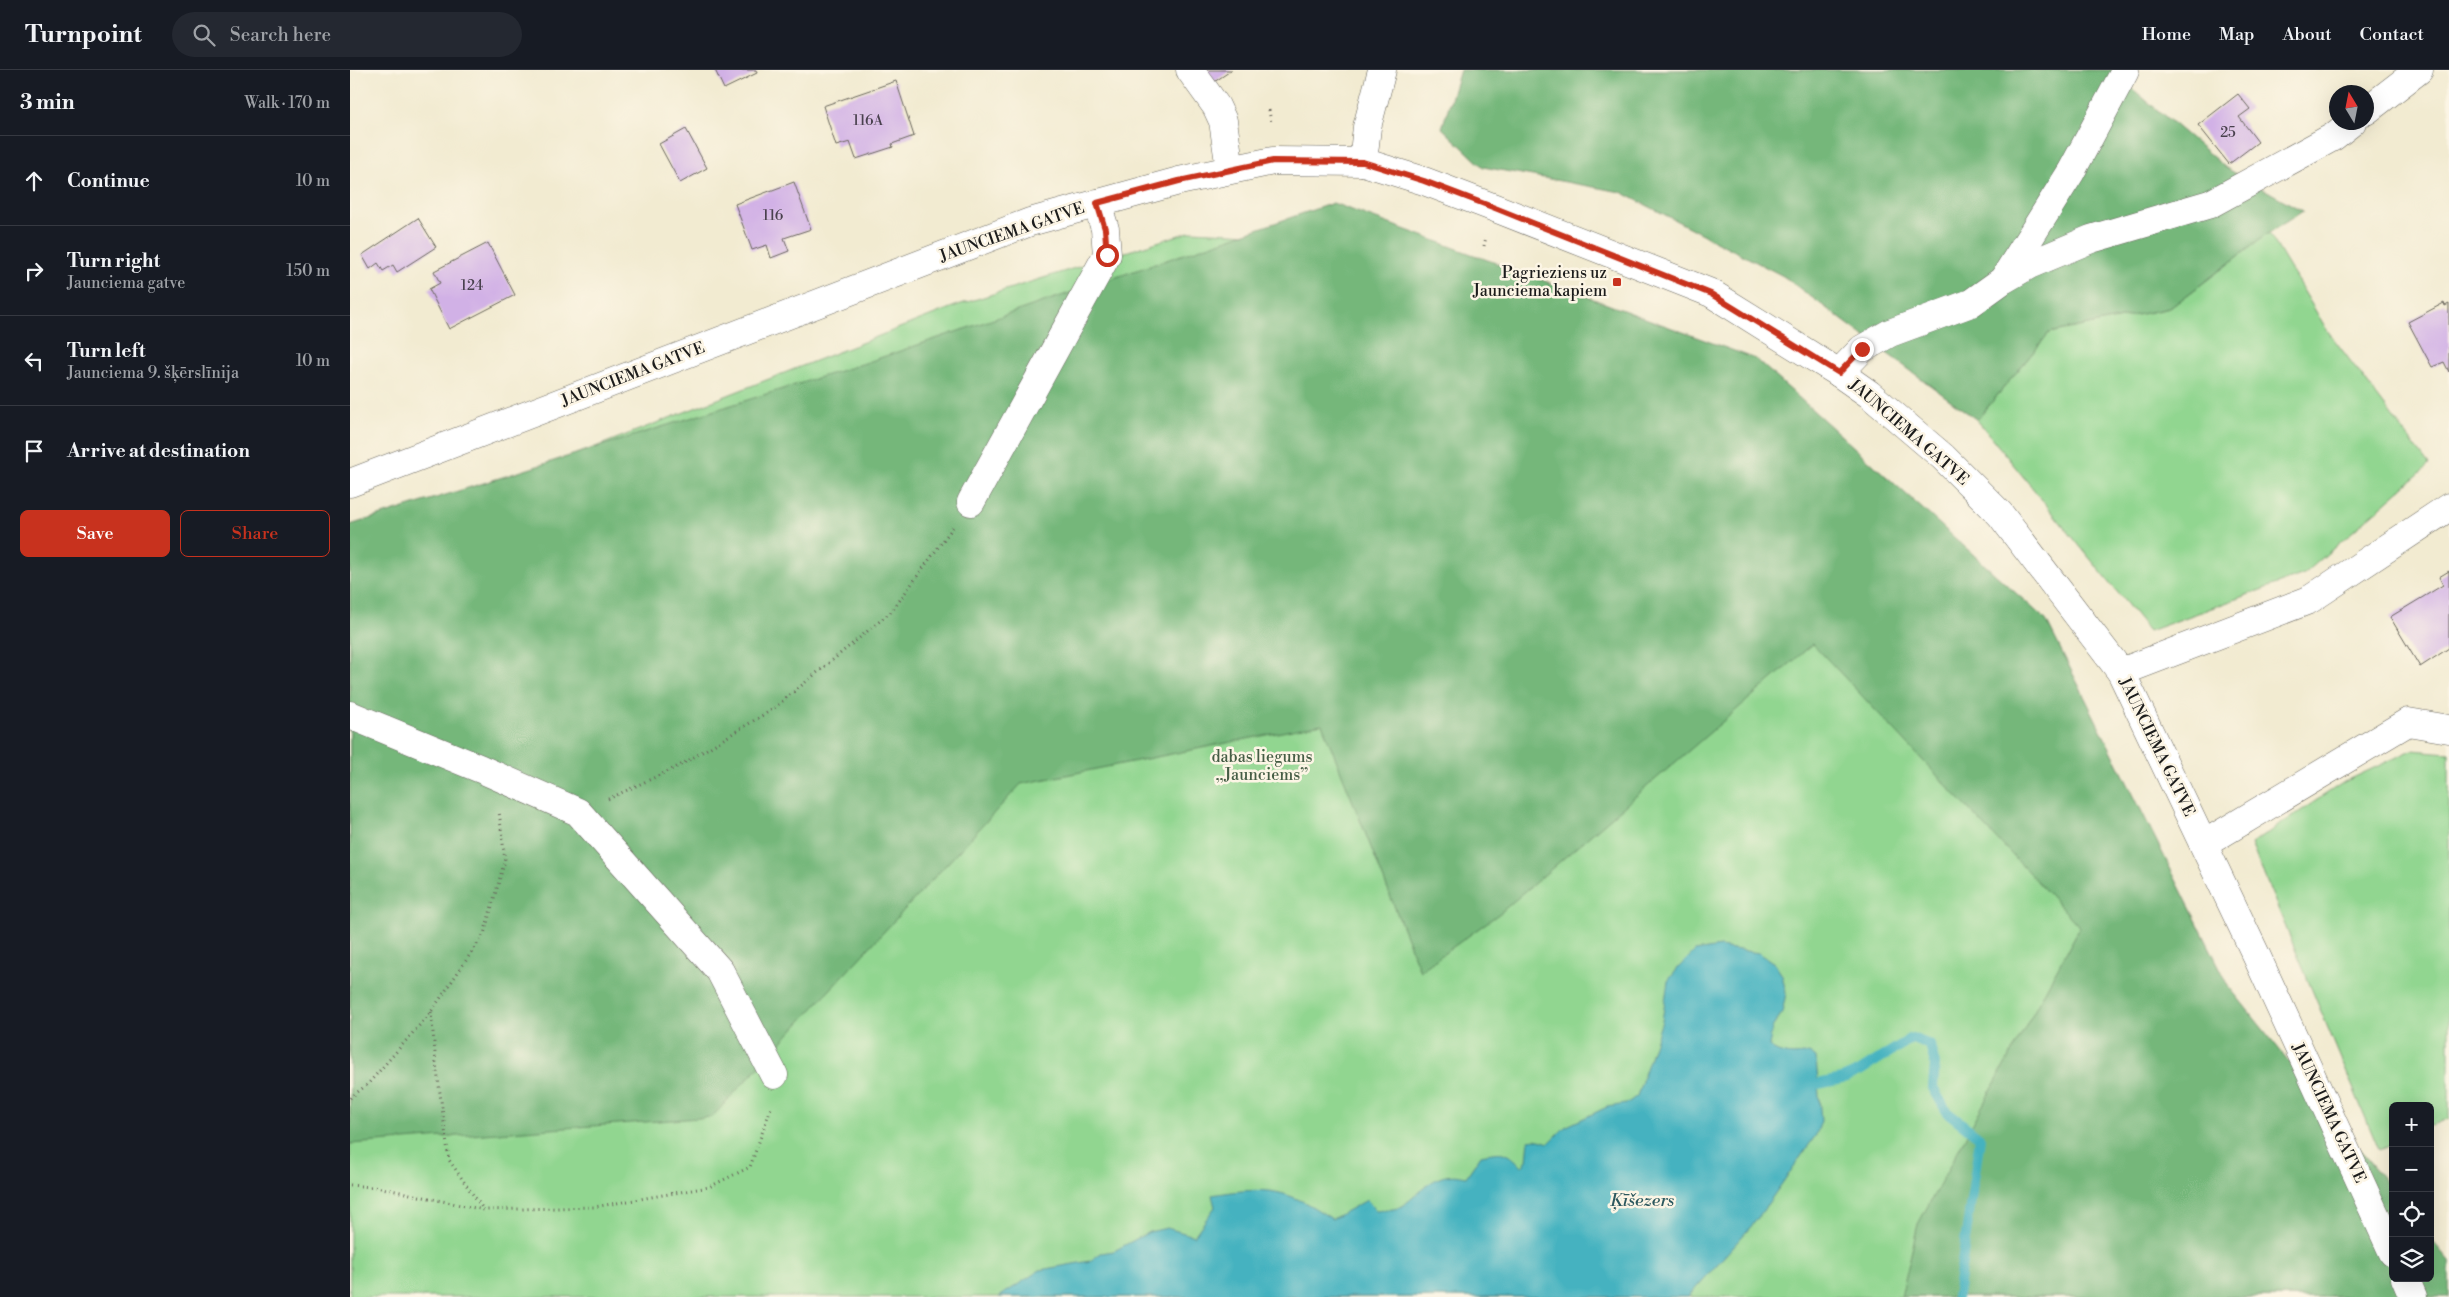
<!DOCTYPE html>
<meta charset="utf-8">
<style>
body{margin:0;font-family:"Libre Bodoni",serif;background:#242831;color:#f1f3f6}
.controls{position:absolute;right:15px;bottom:15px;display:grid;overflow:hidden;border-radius:8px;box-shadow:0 5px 20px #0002}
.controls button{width:45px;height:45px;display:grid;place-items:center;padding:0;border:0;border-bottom:1px solid #363941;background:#171b24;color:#f1f3f6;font:25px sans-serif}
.compass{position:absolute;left:1979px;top:15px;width:45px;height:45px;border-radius:50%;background:#171b24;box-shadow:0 5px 20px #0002;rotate:350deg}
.stop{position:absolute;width:15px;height:15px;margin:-11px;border:4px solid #c8321e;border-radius:50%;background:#fff}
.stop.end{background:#c8321e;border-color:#fff;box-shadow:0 1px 5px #0008}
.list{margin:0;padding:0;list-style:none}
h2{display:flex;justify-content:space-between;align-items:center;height:65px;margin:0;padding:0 20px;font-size:21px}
h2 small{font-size:16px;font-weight:400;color:#9ea1a6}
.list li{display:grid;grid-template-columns:32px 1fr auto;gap:15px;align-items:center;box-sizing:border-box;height:90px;padding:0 20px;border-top:1px solid #363941}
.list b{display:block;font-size:19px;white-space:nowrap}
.list p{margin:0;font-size:16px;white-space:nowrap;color:#9ea1a6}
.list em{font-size:16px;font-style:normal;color:#9ea1a6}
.actions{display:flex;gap:10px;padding:15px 20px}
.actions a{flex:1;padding:11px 0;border:1px solid #c8321e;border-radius:8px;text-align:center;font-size:18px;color:#c8321e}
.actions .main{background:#c8321e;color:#fff}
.icon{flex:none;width:28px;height:28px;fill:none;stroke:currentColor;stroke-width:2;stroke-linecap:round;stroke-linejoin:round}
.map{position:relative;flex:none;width:2099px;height:1227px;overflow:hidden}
header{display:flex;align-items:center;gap:30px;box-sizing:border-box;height:70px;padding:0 25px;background:#171b24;border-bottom:1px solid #363941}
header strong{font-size:24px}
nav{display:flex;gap:28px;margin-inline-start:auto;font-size:18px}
.search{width:350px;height:45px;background:#242831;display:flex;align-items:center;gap:12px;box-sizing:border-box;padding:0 18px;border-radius:28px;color:#9ea1a6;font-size:19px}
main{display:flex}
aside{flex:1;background:#171b24}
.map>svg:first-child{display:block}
</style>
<header>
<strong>Turnpoint</strong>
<div class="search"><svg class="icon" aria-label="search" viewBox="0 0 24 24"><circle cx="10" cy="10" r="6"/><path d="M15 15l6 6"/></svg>Search here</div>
<nav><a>Home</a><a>Map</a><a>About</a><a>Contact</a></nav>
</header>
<main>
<aside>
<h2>3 min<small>Walk · 170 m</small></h2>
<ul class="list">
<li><svg class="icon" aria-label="ahead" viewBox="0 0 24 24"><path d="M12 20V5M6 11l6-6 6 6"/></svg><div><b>Continue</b></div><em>10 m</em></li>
<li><svg class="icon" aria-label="right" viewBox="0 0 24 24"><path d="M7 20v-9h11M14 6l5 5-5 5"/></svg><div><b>Turn right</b><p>Jaunciema gatve</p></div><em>150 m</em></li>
<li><svg class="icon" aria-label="left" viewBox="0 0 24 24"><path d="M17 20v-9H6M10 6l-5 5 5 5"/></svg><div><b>Turn left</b><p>Jaunciema 9. šķērslīnija</p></div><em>10 m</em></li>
<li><svg class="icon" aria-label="arrive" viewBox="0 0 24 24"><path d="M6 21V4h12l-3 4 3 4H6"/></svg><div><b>Arrive at destination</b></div></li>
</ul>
<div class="actions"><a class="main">Save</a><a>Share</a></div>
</aside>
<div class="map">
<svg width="2099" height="1227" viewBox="0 0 2099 1227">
<rect width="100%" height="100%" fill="#fcf5e5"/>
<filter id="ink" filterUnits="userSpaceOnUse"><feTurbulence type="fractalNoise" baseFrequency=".02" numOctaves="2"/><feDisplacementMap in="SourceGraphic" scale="10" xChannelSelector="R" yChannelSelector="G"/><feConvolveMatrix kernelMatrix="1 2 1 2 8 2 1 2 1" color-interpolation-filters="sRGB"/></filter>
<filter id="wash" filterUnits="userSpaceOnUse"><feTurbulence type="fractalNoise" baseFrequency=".0096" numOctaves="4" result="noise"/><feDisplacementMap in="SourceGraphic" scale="20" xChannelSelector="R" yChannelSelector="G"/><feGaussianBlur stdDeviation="1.12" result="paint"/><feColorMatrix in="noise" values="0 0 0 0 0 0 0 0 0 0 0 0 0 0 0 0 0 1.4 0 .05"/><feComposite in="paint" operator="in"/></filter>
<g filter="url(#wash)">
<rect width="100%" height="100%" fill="#f2ebd1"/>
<!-- green -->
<g fill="#91d690" stroke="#567956">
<polygon points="842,161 1058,172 1319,262 2001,1227 0,1227 0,473 608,235"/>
<polygon points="1919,163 1977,260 2079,395 1954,504 1799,561 1627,350 1699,263 1820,238"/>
<polygon points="2062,680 2099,683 2099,1048 2080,1057 2080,1036 2043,1036 2043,1074 2029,1080 1901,774 1994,712"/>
</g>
<!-- forest -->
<g fill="#74b77a" stroke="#486a4b">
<polygon points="1110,0 1763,0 1765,4 1876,98 1953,141 1919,163 1820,238 1699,263 1627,350 1433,206 1271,122 1133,97 1092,58"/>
<polygon points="983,133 1406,289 1696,550 1880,918 2043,1121 2043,1208 2080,1208 2080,1168 2099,1191 2099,1227 1551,1227 1568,1154 1730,857 1463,574 1150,843 1070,901 972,654 671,714 362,1047 0,1074 0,455 515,293"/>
</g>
<!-- water -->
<path fill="#44b2c0" stroke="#30676e" d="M1370,877l39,6 15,10 8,12 4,18 -4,20 -10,15 -3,19c12,9 26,9 40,6l7,5 5,63 -5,14 -61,87 -67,75h-689l41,-27 50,-9 11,-8 13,-2 35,-19 18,-4 27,8 21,-29 -3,-12c55,-9 74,-7 120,24l35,-19 9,11c7,-1 20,-1 26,-5 23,-16 33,-37 64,-29l15,-22c21,-4 26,-5 41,12l5,-7 2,-20 7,-1 13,4 16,-16 42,-20 19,-3 11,-8 25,-75 6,-40 11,-14 16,-16z"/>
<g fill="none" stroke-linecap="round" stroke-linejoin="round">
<!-- stream -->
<polyline stroke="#44b2c0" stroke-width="10" points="1468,1014 1492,1009 1510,1001 1562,968 1580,975 1585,994 1583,1018 1597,1042 1630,1068 1607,1227"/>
</g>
<g id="blocks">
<!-- building -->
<g fill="#d1b1e6">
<polygon points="365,0 406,0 407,3 374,19"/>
<polygon points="851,0 882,0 861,14"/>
<polygon points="546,11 564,66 542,74 543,77 506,89 500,72 486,76 473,36"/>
<polygon points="1888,24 1900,39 1889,47 1908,72 1879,94 1848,55"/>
<polygon points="336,59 357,98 330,113 309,74"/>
<polygon points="444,112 461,159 434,168 439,181 421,188 417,175 402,180 385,134"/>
<polygon points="68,148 86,177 47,202 43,195 33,201 28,193 20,199 12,185"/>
<polygon points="138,173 165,225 99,259 79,219 90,213 84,201"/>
<polygon points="2094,233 2095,236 2099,234 2099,302 2094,292 2082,297 2058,252"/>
<polygon points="2099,501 2099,578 2070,597 2040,547 2093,515 2089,507"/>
</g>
</g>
</g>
<g filter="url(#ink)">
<use href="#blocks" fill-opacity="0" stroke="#67645b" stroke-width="1"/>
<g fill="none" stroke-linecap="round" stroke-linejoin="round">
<!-- minor casing -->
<g stroke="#67645b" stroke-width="29">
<g id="minor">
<polyline points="840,0 866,36 873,51 880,99"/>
<polyline points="2016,41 2069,0"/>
<polyline points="1013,92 1017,57 1032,0"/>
<polyline points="1655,207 1721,102 1775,1"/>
<polyline points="1489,303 1512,279 1540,263 1621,233 1653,210 1679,195 1741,169 1860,134 1983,67 2002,52"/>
<polyline points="621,432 757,185 755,159 747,133"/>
<polyline points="1771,602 1959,530 2099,437"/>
<polyline points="0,645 131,699 228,742 370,901 424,1005"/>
<polyline points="1854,774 2058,652 2099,659"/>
</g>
</g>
<!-- major casing -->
<g stroke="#67645b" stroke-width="29">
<g id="major">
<polyline points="0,413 680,152 829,111 923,91 1013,92 1074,111 1145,138 1361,223 1489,303 1519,324 1593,387 1650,444 1771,602 1907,887 2043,1183"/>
<polyline points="2055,1208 2063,1227"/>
</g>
</g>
<!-- path -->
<g stroke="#67645b" stroke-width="3" stroke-dasharray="1 4" stroke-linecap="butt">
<polyline points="919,40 921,53"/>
<polyline points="1134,176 1136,167"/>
<polyline points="258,729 329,696 423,639 542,541 603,457"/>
<polyline points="81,942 86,993 99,1090 133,1139"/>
<polyline points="0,1028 18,1014 81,942 134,864 155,790 149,741"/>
<polyline points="0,1115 32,1118 134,1140 244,1137 359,1117 400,1097 422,1035"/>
</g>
<!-- minor -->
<use href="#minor" stroke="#fff" stroke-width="28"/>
<!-- major -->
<use href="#major" stroke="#fff" stroke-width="28"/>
</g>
</g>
<g fill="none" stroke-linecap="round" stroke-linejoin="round" filter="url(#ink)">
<!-- route -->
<polyline stroke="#c8321e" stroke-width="6" points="757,185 755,159 747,133 829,111 923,91 1013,92 1074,111 1145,138 1361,224 1489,303 1512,279"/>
</g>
<!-- markers -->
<rect fill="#c8321e" stroke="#fcf5e5" stroke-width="2" x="1262" y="207" width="10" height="10" rx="2.5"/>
<g text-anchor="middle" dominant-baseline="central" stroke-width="5" stroke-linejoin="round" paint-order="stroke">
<!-- number labels -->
<g font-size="14" fill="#49414e">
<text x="518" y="51">116A</text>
<text x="1878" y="63">25</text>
<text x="423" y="146">116</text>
<text x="122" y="216">124</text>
</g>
<!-- street labels -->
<g font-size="16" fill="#1c1c1c" stroke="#fcf5e5">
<text transform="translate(662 162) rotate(-19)">JAUNCIEMA GATVE</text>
<text transform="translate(283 304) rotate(-21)">JAUNCIEMA GATVE</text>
<text transform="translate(1559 362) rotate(41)">JAUNCIEMA GATVE</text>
<text transform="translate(1807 677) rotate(64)">JAUNCIEMA GATVE</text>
<text transform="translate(1979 1043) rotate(65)">JAUNCIEMA GATVE</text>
</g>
<!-- poi labels -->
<g font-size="16" fill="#1c1c1c" stroke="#fcf5e5" text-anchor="end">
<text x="1257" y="203">Pagrieziens uz<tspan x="1257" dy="18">Jaunciema kapiem</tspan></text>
</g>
<!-- park labels -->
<g font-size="16" fill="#455d45" stroke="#fcf5e5">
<text x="912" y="687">dabas liegums<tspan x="912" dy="18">„Jaunciems”</tspan></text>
</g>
<!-- water labels -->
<g font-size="18" font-style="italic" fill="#2c585e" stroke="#fcf5e5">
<text x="1292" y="1130">Ķīšezers</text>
</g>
</g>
</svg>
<div class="controls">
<button>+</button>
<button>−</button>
<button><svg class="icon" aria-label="locate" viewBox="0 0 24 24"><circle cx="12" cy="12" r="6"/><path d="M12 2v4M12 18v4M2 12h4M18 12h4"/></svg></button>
<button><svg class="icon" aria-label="layers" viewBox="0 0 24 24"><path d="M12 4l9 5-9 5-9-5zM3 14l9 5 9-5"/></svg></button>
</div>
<svg class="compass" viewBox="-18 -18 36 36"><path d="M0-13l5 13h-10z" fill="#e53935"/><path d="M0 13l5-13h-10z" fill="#9ea1a6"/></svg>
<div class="stop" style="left:757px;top:185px"></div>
<div class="stop end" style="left:1512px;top:279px"></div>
</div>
</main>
